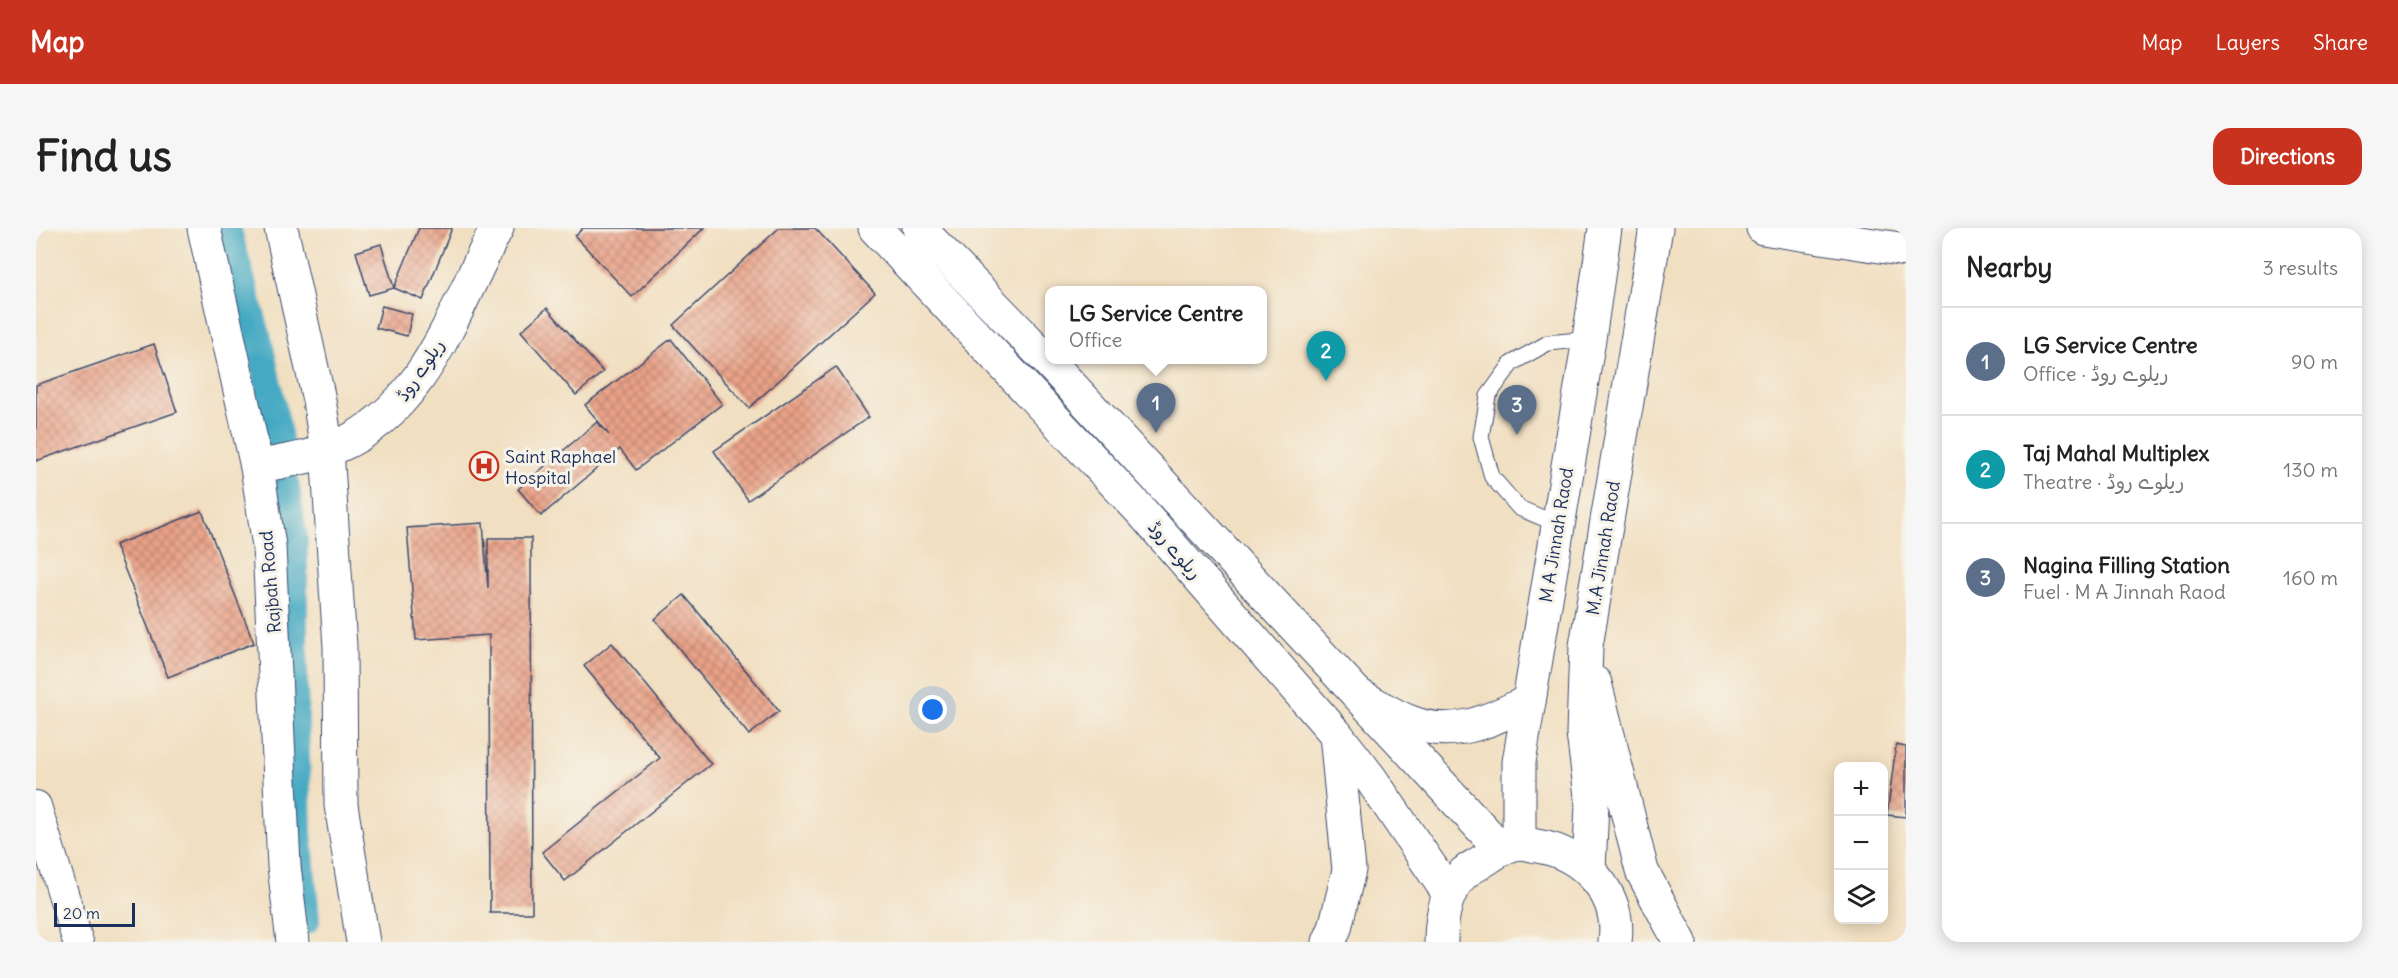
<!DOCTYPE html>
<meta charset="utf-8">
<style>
body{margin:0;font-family:Delius,"Playpen Sans Arabic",sans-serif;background:#f6f6f6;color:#222}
.controls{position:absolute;right:18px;bottom:18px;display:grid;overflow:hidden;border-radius:12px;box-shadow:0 3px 15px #0003}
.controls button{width:54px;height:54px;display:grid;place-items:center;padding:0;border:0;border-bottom:2px solid #e0e0e0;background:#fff;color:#222;font:30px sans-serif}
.scale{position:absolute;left:18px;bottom:15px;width:81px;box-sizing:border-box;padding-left:6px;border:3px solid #1b2f5e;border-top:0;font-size:16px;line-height:21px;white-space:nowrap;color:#1b2f5e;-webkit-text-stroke:4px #f7f3e8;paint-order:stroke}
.you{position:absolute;left:897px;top:482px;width:21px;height:21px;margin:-15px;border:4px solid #fff;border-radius:50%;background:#1a73e8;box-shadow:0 0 0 9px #1a73e833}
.badge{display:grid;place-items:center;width:39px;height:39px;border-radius:50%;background:#c8321e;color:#fff;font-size:20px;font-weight:700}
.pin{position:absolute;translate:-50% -50px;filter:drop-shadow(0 2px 3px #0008)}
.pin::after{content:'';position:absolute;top:32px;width:21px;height:18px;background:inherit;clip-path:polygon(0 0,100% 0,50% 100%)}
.popup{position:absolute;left:1009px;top:58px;width:222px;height:78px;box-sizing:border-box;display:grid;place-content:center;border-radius:12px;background:#fff;filter:drop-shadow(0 2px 4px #0005);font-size:20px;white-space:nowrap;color:#767676}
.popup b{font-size:22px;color:#222}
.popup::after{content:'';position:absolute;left:50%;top:100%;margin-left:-12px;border:12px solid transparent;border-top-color:#fff}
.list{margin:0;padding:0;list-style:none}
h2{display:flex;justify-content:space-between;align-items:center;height:78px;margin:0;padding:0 24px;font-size:26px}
h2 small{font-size:20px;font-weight:400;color:#767676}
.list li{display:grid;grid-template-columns:39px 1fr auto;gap:18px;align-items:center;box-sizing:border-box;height:108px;padding:0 24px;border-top:2px solid #e0e0e0}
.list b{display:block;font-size:22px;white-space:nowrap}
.list p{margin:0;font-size:20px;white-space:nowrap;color:#767676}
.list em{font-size:20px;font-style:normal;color:#767676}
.icon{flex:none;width:33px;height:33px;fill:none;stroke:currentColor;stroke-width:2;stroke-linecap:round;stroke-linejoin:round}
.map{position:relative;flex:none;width:1870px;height:714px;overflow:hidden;border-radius:18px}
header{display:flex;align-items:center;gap:36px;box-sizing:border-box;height:84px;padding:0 30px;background:#c8321e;color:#fff}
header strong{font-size:28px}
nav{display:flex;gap:33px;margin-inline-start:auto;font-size:21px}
.intro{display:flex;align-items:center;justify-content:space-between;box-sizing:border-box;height:144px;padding:0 36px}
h1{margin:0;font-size:42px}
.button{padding:15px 27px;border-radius:18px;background:#c8321e;color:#fff;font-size:21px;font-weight:700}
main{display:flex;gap:36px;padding:0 36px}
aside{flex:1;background:#fff;border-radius:18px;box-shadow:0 3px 15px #0003}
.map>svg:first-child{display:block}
</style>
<header>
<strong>Map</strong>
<nav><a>Map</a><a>Layers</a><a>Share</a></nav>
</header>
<div class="intro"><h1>Find us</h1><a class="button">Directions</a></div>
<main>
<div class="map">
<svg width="1870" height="714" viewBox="0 0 1870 714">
<defs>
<pattern id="building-cross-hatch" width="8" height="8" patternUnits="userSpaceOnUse" patternTransform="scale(1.5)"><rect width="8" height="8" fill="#eaa287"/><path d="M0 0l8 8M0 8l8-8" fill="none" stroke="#bd8472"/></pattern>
</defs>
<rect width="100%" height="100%" fill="#f7f3e8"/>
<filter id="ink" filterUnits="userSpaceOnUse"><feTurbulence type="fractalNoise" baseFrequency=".0167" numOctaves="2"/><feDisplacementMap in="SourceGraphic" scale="12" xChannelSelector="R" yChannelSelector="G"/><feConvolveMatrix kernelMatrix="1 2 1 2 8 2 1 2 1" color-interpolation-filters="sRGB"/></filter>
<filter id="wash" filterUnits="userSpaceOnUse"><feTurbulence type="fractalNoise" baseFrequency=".008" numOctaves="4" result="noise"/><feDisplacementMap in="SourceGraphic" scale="24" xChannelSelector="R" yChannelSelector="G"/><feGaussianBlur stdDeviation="1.35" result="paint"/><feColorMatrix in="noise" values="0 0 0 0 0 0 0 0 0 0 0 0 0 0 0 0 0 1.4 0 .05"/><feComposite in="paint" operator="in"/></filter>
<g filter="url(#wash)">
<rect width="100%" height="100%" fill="#f1dfc1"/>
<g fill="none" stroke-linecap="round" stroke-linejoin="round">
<!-- canal -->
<polyline stroke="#44a9c3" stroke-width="28" points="191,0 222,111 241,200 258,313 258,455 262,604 270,692"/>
</g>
<g id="blocks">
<!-- building -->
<g fill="url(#building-cross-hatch)">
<polygon points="383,0 416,0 387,72 358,60"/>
<polygon points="547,0 668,0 596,69 539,8"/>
<polygon points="743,0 779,0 839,65 713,180 637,97"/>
<polygon points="345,16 358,60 333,67 320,24"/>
<polygon points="346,78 376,86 371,108 340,100"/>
<polygon points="511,80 567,144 540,167 485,103"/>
<polygon points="635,111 686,176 600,242 584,221 505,288 482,261 561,194 573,207 549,177"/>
<polygon points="118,116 141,184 0,233 0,157"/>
<polygon points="800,139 833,189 712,272 678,223"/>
<polygon points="166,283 218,415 132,449 79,317"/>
<polygon points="447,295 452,360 452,310 495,310 496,685 454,685 453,407 380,412 371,300"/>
<polygon points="648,367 743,483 713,507 619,391"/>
<polygon points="576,415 675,536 529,653 506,624 624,530 548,438"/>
<polygon points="1860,517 1870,519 1870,589 1851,587"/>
</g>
</g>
</g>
<g filter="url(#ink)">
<use href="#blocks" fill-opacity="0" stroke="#3b496d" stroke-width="1.5"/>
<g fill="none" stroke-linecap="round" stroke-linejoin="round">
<!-- service casing -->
<g stroke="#3b496d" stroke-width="17">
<polyline id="service" points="1521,296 1483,280 1456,249 1445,209 1452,168 1476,135 1512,115 1553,111"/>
</g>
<!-- minor casing -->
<g stroke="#3b496d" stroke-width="32">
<polyline id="minor" points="0,578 42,714"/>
</g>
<!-- tertiary casing -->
<g stroke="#3b496d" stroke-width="35">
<polyline id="tertiary" points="1727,0 1870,22"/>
</g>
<!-- secondary casing -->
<g stroke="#3b496d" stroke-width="35">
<g id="secondary">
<polyline points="839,0 1105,283 1300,506 1335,551 1413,666"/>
<polyline points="883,0 1013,134 1465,621"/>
<path d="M221,239c26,-6 54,-9 79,-20 91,-39 118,-139 161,-219"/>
</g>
</g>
<!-- primary casing -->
<g stroke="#3b496d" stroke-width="35">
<g id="primary">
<polyline points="168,0 221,239 233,318 248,638 257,714"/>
<polyline points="245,0 283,172 291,222 304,419 305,577 327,714"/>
<polyline points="1559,455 1606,643 1644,714"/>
<path d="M1324,468c16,8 33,20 50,26 43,17 80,-1 119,-21"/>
<polyline points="1483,615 1483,534 1553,111 1569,0"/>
<polyline points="1553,642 1556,576 1547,505 1550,418 1620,0"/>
<polyline points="1293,714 1299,700 1313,642 1300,506"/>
<path d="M1405,714c0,-24 4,-50 22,-68 6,-6 16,-10 23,-15 9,-6 21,-15 33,-16 5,0 13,2 18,3 46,7 85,47 78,96"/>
</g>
</g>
<!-- service -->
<use href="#service" stroke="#fff" stroke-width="15"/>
<!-- minor -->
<use href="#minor" stroke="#fff" stroke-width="30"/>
<!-- tertiary -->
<use href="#tertiary" stroke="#fff" stroke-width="33"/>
<!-- secondary -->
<use href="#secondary" stroke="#fff" stroke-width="33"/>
<!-- primary -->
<use href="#primary" stroke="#fff" stroke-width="33"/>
</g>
</g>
<!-- icons -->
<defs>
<g id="hospital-ring" transform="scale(1.5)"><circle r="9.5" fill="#f7f3e8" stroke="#c8321e" stroke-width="1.5"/><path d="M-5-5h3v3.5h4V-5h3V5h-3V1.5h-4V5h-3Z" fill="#c8321e"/></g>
</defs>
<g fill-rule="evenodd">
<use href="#hospital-ring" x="448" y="238"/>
</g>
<g text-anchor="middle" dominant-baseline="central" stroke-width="6" stroke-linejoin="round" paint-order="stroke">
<!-- street labels -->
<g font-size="18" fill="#1b2f5e" stroke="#f7f3e8">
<text transform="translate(384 142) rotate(-56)">ریلوے روڈ</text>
<text transform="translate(1520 307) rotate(-81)">M A Jinnah Raod</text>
<text transform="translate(1567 320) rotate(-81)">M.A Jinnah Raod</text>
<text transform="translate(1139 322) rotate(49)">ریلوے روڈ</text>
<text transform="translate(234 354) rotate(-95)">Rajbah Road</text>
</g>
<!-- poi labels -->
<g font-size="18" fill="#1b2f5e" stroke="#f7f3e8" text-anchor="start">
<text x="469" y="228">Saint Raphael<tspan x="469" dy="21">Hospital</tspan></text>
</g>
</g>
</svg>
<div class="controls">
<button>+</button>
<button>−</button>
<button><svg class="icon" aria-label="layers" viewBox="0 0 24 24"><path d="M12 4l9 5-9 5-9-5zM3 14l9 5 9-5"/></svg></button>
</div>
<div class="scale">20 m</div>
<div class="you"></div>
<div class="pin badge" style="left:1120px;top:205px;background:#5c6f8a">1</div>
<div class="popup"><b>LG Service Centre</b>Office</div>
<div class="pin badge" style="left:1290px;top:153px;background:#0f9aa8">2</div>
<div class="pin badge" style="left:1481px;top:207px;background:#5c6f8a">3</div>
</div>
<aside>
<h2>Nearby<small>3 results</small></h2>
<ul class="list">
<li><span class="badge" style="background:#5c6f8a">1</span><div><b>LG Service Centre</b><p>Office · ریلوے روڈ</p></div><em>90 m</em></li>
<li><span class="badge" style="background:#0f9aa8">2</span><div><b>Taj Mahal Multiplex</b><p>Theatre · ریلوے روڈ</p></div><em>130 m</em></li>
<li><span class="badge" style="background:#5c6f8a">3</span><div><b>Nagina Filling Station</b><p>Fuel · M A Jinnah Raod</p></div><em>160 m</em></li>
</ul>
</aside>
</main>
